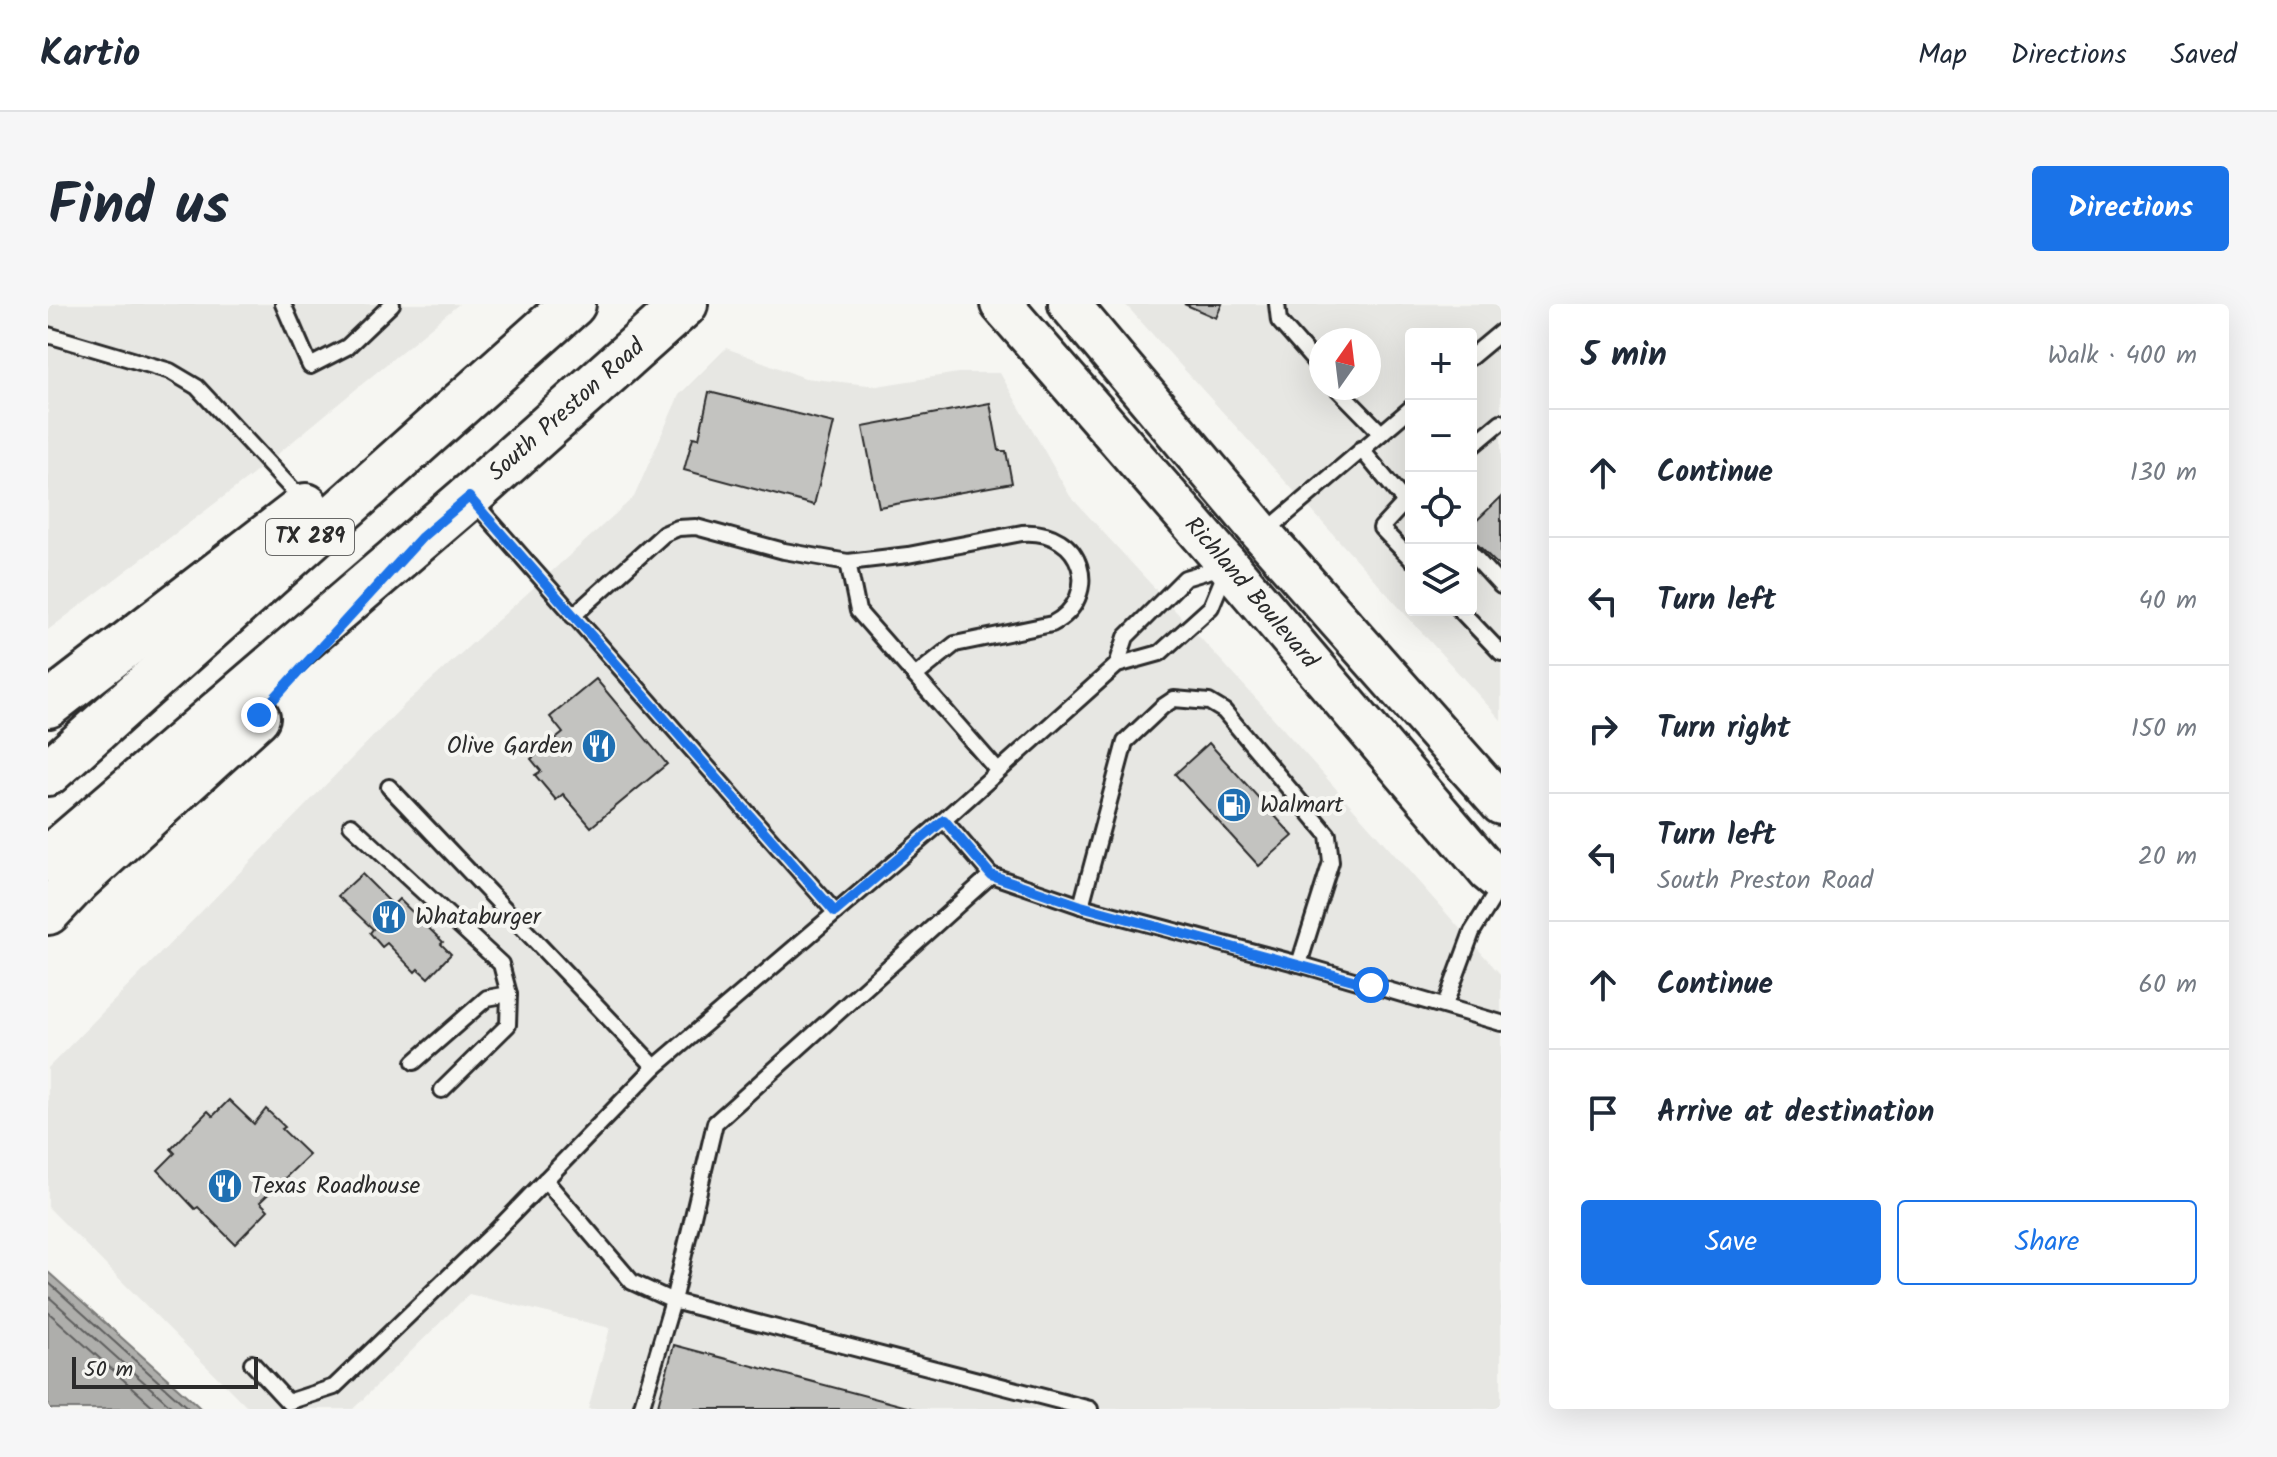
<!DOCTYPE html>
<meta charset="utf-8">
<style>
body{margin:0;font-family:Kalam,sans-serif;background:#f6f6f7;color:#1f2937}
.controls{position:absolute;right:24px;top:24px;display:grid;overflow:hidden;border-radius:8px;box-shadow:0 8px 32px #0002}
.controls button{width:72px;height:72px;display:grid;place-items:center;padding:0;border:0;border-bottom:2px solid #e0e1e3;background:#fff;color:#1f2937;font:40px sans-serif}
.compass{position:absolute;left:1261px;top:24px;width:72px;height:72px;border-radius:50%;background:#fff;box-shadow:0 8px 32px #0002;rotate:14deg}
.scale{position:absolute;left:24px;bottom:20px;width:186px;box-sizing:border-box;padding-left:8px;border:4px solid #2b2b2b;border-top:0;font-size:22px;line-height:28px;white-space:nowrap;color:#2b2b2b;-webkit-text-stroke:6px #f6f6f2;paint-order:stroke}
.stop{position:absolute;width:24px;height:24px;margin:-18px;border:6px solid #1a73e8;border-radius:50%;background:#fff}
.stop.end{background:#1a73e8;border-color:#fff;box-shadow:0 2px 8px #0008}
.list{margin:0;padding:0;list-style:none}
h2{display:flex;justify-content:space-between;align-items:center;height:104px;margin:0;padding:0 32px;font-size:34px}
h2 small{font-size:26px;font-weight:400;color:#747a83}
.list li{display:grid;grid-template-columns:52px 1fr auto;gap:24px;align-items:center;box-sizing:border-box;height:128px;padding:0 32px;border-top:2px solid #e0e1e3}
.list b{display:block;font-size:30px;white-space:nowrap}
.list p{margin:0;font-size:26px;white-space:nowrap;color:#747a83}
.list em{font-size:26px;font-style:normal;color:#747a83}
.actions{display:flex;gap:16px;padding:24px 32px}
.actions a{flex:1;padding:18px 0;border:2px solid #1a73e8;border-radius:8px;text-align:center;font-size:28px;color:#1a73e8}
.actions .main{background:#1a73e8;color:#fff}
.icon{flex:none;width:44px;height:44px;fill:none;stroke:currentColor;stroke-width:2;stroke-linecap:round;stroke-linejoin:round}
.map{position:relative;flex:none;width:1453px;height:1105px;overflow:hidden;border-radius:8px}
header{display:flex;align-items:center;gap:48px;box-sizing:border-box;height:112px;padding:0 40px;background:#fff;border-bottom:2px solid #e0e1e3}
header strong{font-size:38px}
nav{display:flex;gap:44px;margin-inline-start:auto;font-size:28px}
.intro{display:flex;align-items:center;justify-content:space-between;box-sizing:border-box;height:192px;padding:0 48px}
h1{margin:0;font-size:56px}
.button{padding:20px 36px;border-radius:8px;background:#1a73e8;color:#fff;font-size:28px;font-weight:700}
main{display:flex;gap:48px;padding:0 48px}
aside{flex:1;background:#fff;border-radius:8px;box-shadow:0 8px 32px #0002}
.map>svg:first-child{display:block}
</style>
<header>
<strong>Kartio</strong>
<nav><a>Map</a><a>Directions</a><a>Saved</a></nav>
</header>
<div class="intro"><h1>Find us</h1><a class="button">Directions</a></div>
<main>
<div class="map">
<svg width="1453" height="1105" viewBox="0 0 1453 1105">
<rect width="100%" height="100%" fill="#f6f6f2"/>
<filter id="ink" filterUnits="userSpaceOnUse"><feTurbulence type="fractalNoise" baseFrequency=".0125" numOctaves="2"/><feDisplacementMap in="SourceGraphic" scale="16" xChannelSelector="R" yChannelSelector="G"/><feConvolveMatrix kernelMatrix="1 2 1 2 8 2 1 2 1" color-interpolation-filters="sRGB"/></filter>
<g filter="url(#ink)">
<!-- built -->
<g fill="#e7e7e3" fill-rule="evenodd">
<polygon points="0,0 411,0 203,172 0,326"/>
<path d="M1077,0h376v416l-169,-187zM1363,30h60v276h-60zM1273,36h48v48h-48z"/>
<polygon points="678,44 757,74 829,82 910,69 952,69 1022,192 1213,400 1453,671 1453,1105 540,1105 562,1024 421,990 305,1105 201,1105 0,903 0,764 357,400 586,193 631,91"/>
</g>
<!-- water -->
<polygon fill="#aeaeab" stroke="#7a7a78" stroke-width="2" points="0,968 149,1101 153,1105 0,1105"/>
<g fill="none" stroke-linecap="round" stroke-linejoin="round">
<!-- shore -->
<g stroke="#5f5f5e" stroke-width="2">
<polyline points="0,978 141,1105"/>
<polyline points="0,992 126,1105"/>
<polyline points="0,1008 108,1105"/>
</g>
</g>
<!-- building -->
<g fill="#c3c3c0" stroke="#2b2b2b" stroke-width="2">
<polygon points="1136,0 1174,0 1168,14"/>
<polygon points="661,88 786,119 766,201 636,166 645,133 651,134"/>
<polygon points="942,99 951,147 958,147 964,179 831,203 815,123"/>
<polygon points="1453,193 1453,264 1423,234 1423,222"/>
<polygon points="548,375 619,460 543,523 515,490 508,496 487,471 493,467 483,455 515,429 502,413"/>
<polygon points="1161,439 1245,532 1211,562 1127,470"/>
<polygon points="314,570 345,601 351,595 395,638 393,640 403,650 380,674 370,665 367,668 339,639 334,643 322,629 325,625 290,592"/>
<polygon points="181,796 206,820 218,805 237,823 234,825 261,851 212,898 220,906 187,940 150,903 147,905 110,866 127,849 123,845 160,807 165,812"/>
<polygon points="626,1041 867,1105 609,1105"/>
</g>
<g fill="none" stroke-linecap="round" stroke-linejoin="round">
<!-- lane casing -->
<g stroke="#2b2b2b" stroke-width="20">
<g id="lane">
<polyline points="235,0 262,62 299,43 344,0"/>
<polyline points="1229,0 1231,17 1273,65"/>
<polyline points="0,31 122,67 149,83 256,198"/>
<polyline points="1423,53 1453,28"/>
<polyline points="1289,84 1333,129"/>
<polyline points="1423,143 1453,118"/>
<polyline points="1313,145 1357,198 1362,194"/>
<polyline points="425,197 787,608"/>
<polyline points="1357,198 1333,224 1363,255"/>
<polyline points="1215,230 1363,104"/>
<polyline points="1423,249 1453,282"/>
<polyline points="800,258 810,307 867,372"/>
<polyline points="1412,306 1453,349"/>
<path d="M525,312l91,-82 14,-6 18,-1 88,24 64,11 60,-7 114,-22c62,-5 81,64 30,91l-97,20 -40,32 82,94"/>
<polyline points="1069,361 1078,333 1137,274 1174,263"/>
<polyline points="341,483 607,763"/>
<polyline points="896,516 943,571 1033,602 1251,660 1453,719"/>
<polyline points="303,521 453,660 461,690 460,721 394,786"/>
<polyline points="943,571 667,819 625,997 1042,1105"/>
<polyline points="1033,602 1077,438 1114,403 1126,395 1161,398 1176,407 1280,531 1283,558 1251,660"/>
<polyline points="1397,701 1424,628 1453,581"/>
<polyline points="366,758 439,694 461,690"/>
<polyline points="497,876 584,978 625,997 593,1105"/>
<polyline points="204,1059 240,1098 286,1083 448,927 607,763 896,516 1069,361 1112,349 1163,303 1178,267"/>
</g>
</g>
<!-- secondary casing -->
<g stroke="#2b2b2b" stroke-width="46">
<g id="secondary">
<path id="s1" d="M953,0l227,261 261,307 12,10"/>
<polyline points="1021,0 1215,231 1453,500"/>
</g>
</g>
<!-- primary casing -->
<g stroke="#2b2b2b" stroke-width="50">
<g id="primary">
<polyline points="0,401 258,202"/>
<polyline points="0,469 525,0"/>
<path id="s2" d="M0,555l421,-362 216,-193"/>
<polyline points="0,608 31,575 209,413"/>
</g>
</g>
<!-- lane -->
<use href="#lane" stroke="#f6f6f2" stroke-width="14"/>
<!-- secondary -->
<use href="#secondary" stroke="#f6f6f2" stroke-width="40"/>
<!-- primary -->
<use href="#primary" stroke="#f6f6f2" stroke-width="44"/>
</g>
</g>
<g fill="none" stroke-linecap="round" stroke-linejoin="round" filter="url(#ink)">
<!-- route -->
<polyline stroke="#1a73e8" stroke-width="10" points="211,411 374,233 421,193 787,608 896,516 943,571 1033,602 1323,681"/>
</g>
<!-- icons -->
<defs>
<g id="restaurant-disc" transform="scale(1.8)"><circle r="9.5" fill="#1f6fb2" stroke="#f6f6f2"/><path d="M-5-6h1v4h1v-4h1v4h1v-4h1v5L-1.5 .5V6h-2V.5L-5-1ZM5-6V6H3V1.5H1.5Q1.5-4 5-6Z" fill="#fff"/></g>
<g id="fuel-disc" transform="scale(1.8)"><circle r="9.5" fill="#1f6fb2" stroke="#f6f6f2"/><path d="M-5.5-6h7V0h2V4h1.3V-2.5L3-4.5l.8-.8L6-3V5H2.5V1h-1V6h-7ZM-4.2-4.7v3.2H.2V-4.7Z" fill="#fff"/></g>
</defs>
<g fill-rule="evenodd">
<use href="#restaurant-disc" x="551" y="442"/>
<use href="#fuel-disc" x="1186" y="501"/>
<use href="#restaurant-disc" x="341" y="613"/>
<use href="#restaurant-disc" x="177" y="882"/>
</g>
<g text-anchor="middle" dominant-baseline="central" stroke-width="8" stroke-linejoin="round" paint-order="stroke">
<!-- shield labels -->
<rect fill="#f6f6f2" stroke="#686867" stroke-width="2" x="218" y="215" width="88" height="36" rx="6"/>
<g font-size="22" font-weight="bold" fill="#2b2b2b">
<text x="262" y="233">TX 289</text>
</g>
<!-- street labels -->
<g font-size="24" fill="#2b2b2b" stroke="#f6f6f2">
<text stroke="none"><textPath href="#s2" startOffset="686">South Preston Road</textPath></text>
<text stroke="none"><textPath href="#s1" startOffset="382">Richland Boulevard</textPath></text>
</g>
<!-- poi labels -->
<g font-size="24" fill="#2b2b2b" stroke="#f6f6f2" text-anchor="start">
<text x="525" y="442" text-anchor="end">Olive Garden</text>
<text x="1212" y="501">Walmart</text>
<text x="367" y="613">Whataburger</text>
<text x="203" y="882">Texas Roadhouse</text>
</g>
</g>
</svg>
<div class="controls">
<button>+</button>
<button>−</button>
<button><svg class="icon" aria-label="locate" viewBox="0 0 24 24"><circle cx="12" cy="12" r="6"/><path d="M12 2v4M12 18v4M2 12h4M18 12h4"/></svg></button>
<button><svg class="icon" aria-label="layers" viewBox="0 0 24 24"><path d="M12 4l9 5-9 5-9-5zM3 14l9 5 9-5"/></svg></button>
</div>
<svg class="compass" viewBox="-18 -18 36 36"><path d="M0-13l5 13h-10z" fill="#e53935"/><path d="M0 13l5-13h-10z" fill="#747a83"/></svg>
<div class="scale">50 m</div>
<div class="stop" style="left:1323px;top:681px"></div>
<div class="stop end" style="left:211px;top:411px"></div>
</div>
<aside>
<h2>5 min<small>Walk · 400 m</small></h2>
<ul class="list">
<li><svg class="icon" aria-label="ahead" viewBox="0 0 24 24"><path d="M12 20V5M6 11l6-6 6 6"/></svg><div><b>Continue</b></div><em>130 m</em></li>
<li><svg class="icon" aria-label="left" viewBox="0 0 24 24"><path d="M17 20v-9H6M10 6l-5 5 5 5"/></svg><div><b>Turn left</b></div><em>40 m</em></li>
<li><svg class="icon" aria-label="right" viewBox="0 0 24 24"><path d="M7 20v-9h11M14 6l5 5-5 5"/></svg><div><b>Turn right</b></div><em>150 m</em></li>
<li><svg class="icon" aria-label="left" viewBox="0 0 24 24"><path d="M17 20v-9H6M10 6l-5 5 5 5"/></svg><div><b>Turn left</b><p>South Preston Road</p></div><em>20 m</em></li>
<li><svg class="icon" aria-label="ahead" viewBox="0 0 24 24"><path d="M12 20V5M6 11l6-6 6 6"/></svg><div><b>Continue</b></div><em>60 m</em></li>
<li><svg class="icon" aria-label="arrive" viewBox="0 0 24 24"><path d="M6 21V4h12l-3 4 3 4H6"/></svg><div><b>Arrive at destination</b></div></li>
</ul>
<div class="actions"><a class="main">Save</a><a>Share</a></div>
</aside>
</main>
